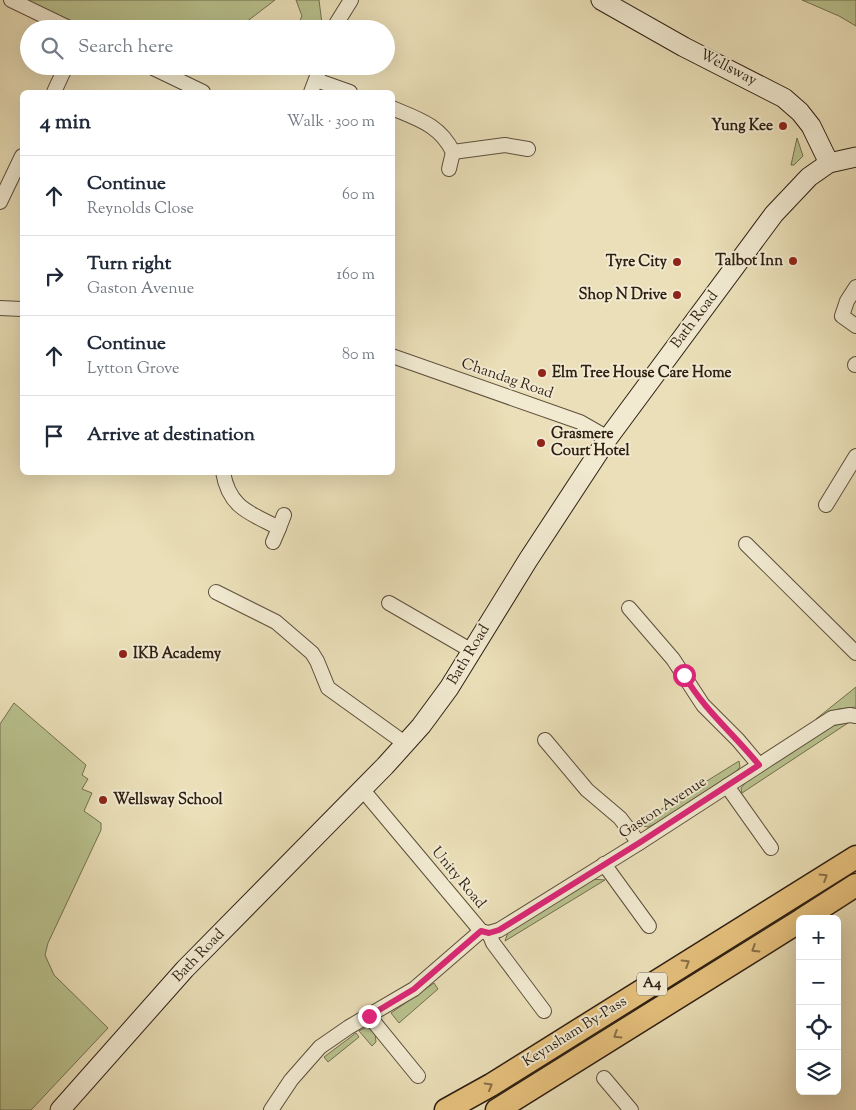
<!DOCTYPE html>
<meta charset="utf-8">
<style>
body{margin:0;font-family:"Sorts Mill Goudy",serif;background:#f2f2f3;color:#1f2937}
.controls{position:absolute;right:15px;bottom:15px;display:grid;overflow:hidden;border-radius:8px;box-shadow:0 5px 20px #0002}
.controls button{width:45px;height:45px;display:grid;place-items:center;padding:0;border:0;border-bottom:1px solid #e0e1e3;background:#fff;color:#1f2937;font:25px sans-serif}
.stop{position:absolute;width:15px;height:15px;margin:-11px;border:4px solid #db2777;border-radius:50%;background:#fff}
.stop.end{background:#db2777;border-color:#fff;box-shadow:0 1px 5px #0008}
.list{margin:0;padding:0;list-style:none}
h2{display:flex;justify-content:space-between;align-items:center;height:65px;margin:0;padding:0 20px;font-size:21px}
h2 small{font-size:16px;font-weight:400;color:#747a83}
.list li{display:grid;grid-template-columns:32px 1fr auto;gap:15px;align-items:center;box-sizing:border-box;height:80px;padding:0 20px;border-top:1px solid #e0e1e3}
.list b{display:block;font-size:19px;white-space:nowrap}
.list p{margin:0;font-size:16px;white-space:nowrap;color:#747a83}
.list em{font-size:16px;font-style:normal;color:#747a83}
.icon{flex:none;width:28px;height:28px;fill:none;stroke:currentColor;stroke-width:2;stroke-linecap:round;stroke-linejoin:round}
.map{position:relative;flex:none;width:856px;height:1110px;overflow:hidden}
.search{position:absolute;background:#fff;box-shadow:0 5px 20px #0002;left:20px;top:20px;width:375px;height:55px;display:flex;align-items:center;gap:12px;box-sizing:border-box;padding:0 18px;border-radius:28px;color:#747a83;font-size:19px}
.panel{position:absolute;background:#fff;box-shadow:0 5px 20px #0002;left:20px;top:90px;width:375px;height:385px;border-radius:8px}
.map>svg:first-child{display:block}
</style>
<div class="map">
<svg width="856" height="1110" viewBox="0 0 856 1110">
<rect width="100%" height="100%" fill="#eadfb8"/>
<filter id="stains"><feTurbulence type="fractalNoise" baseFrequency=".004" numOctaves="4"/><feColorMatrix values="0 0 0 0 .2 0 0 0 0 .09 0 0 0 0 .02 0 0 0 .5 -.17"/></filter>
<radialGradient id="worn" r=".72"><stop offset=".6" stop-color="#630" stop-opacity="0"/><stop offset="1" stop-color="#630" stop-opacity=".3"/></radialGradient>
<!-- green -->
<g fill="#b8c18d" stroke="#737050">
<polygon points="26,0 275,0 237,29 88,29"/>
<polygon points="296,0 319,0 322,24 296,29 302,16"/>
<polygon points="802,0 856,0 856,26 839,16"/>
<polygon points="797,138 803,156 794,165 791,165"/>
<polygon points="856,687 856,707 839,709 816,719"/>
<polygon points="14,703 86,765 82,775 88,779 82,789 92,793 84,811 101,823 101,830 48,943 45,955 54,975 108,1028 31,1110 0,1110 0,724"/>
<polygon points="851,721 742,793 741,788 746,782 829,727"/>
<polygon points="739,761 740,767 733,775 657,823 648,827 636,825"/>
<polygon points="592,879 605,880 505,941 508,932"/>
<polygon points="434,983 438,989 399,1023 391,1013"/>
<polygon points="369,1026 375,1033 376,1042 372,1046 359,1031"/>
<polygon points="356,1033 359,1037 328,1062 324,1057"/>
</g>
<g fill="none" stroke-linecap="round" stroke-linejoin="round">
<!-- minor casing -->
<g stroke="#5d4f3c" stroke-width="16">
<g id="minor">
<polyline points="11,0 71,29"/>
<polyline points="333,29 351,0"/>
<polyline points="149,66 203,92"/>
<polyline points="316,80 350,92"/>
<polyline points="54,92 66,66"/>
<polyline points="311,92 321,66"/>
<path d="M392,108c26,11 48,17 61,44l52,-7 23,4"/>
<polyline points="449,169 453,152"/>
<polyline points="0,202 22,156"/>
<polyline points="856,287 847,301 842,316 856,326"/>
<polyline points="0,308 22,309"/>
<polyline points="392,356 580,422 608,438"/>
<polyline points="855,365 856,364"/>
<path d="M223,472c6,36 27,41 56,56l-6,14"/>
<polyline points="826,505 856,456"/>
<polyline points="279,528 284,515"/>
<polyline points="746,544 856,653"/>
<polyline points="216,592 276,622 312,653 317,661 328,688 406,744"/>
<polyline points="389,603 472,651"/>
<polyline points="629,608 673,659 703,705 738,740 759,765"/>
<polyline points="545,740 587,790 620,818 639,843"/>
<polyline points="727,786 771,848"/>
<polyline points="362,789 481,931 488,933"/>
<polyline points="604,864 649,926"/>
<polyline points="489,933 499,930 639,843 832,718 850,715 856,716"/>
<polyline points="489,933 493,943 544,1011"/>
<polyline points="369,1016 418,1076"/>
<polyline points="604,1078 631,1110"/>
<polyline points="271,1110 291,1080 320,1047 349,1027 414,989 481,931"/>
</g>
</g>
<!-- secondary casing -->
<g stroke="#2e1f13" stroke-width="21">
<g id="secondary">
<polyline points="601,0 684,47 784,98 800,112 811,126 829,163"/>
<polyline points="60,1110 185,969 385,766 421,726 449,688 528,560 608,438 774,214 809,177 829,163 856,157"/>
</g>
</g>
<!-- trunk casing -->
<g stroke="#2e1f13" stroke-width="25">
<g id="trunk">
<polyline points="803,919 856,885"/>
<polyline points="446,1110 491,1085 856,857"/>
<polyline points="497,1110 800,921"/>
</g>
</g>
<!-- minor -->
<use href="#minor" stroke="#f1ead1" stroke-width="14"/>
<!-- secondary -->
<use href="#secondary" stroke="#f1ead1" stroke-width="19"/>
<!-- trunk -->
<use href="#trunk" stroke="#e5c07c" stroke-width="22"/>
</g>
<!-- one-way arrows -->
<defs><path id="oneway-chevron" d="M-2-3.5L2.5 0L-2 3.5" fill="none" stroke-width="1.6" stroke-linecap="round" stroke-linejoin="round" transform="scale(1.25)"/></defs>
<g stroke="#8a7048">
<use href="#oneway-chevron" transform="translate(824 877) rotate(-32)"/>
<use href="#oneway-chevron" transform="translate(755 949) rotate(148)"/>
<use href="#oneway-chevron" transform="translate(686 963) rotate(-32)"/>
<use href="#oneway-chevron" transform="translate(617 1035) rotate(148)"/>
<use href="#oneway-chevron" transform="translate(489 1086) rotate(-30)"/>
</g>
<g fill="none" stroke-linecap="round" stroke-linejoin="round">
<!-- route -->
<path stroke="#db2777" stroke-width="6" d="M369,1016l45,-27 67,-58 8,2 10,-3 140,-87 120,-78c-26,-32 -54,-54 -75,-90"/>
</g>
<!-- markers -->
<g fill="#8f2418" stroke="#f1ead1" stroke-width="2">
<circle cx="783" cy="126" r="5"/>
<circle cx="793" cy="261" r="5"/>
<circle cx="677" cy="262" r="5"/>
<circle cx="677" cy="295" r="5"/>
<circle cx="542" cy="373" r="5"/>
<circle cx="541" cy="443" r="5"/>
<circle cx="123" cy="654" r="5"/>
<circle cx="103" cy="800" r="5"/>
</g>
<g text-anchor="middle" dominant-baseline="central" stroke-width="4" stroke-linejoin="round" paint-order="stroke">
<!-- shield labels -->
<rect fill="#f1ead1" stroke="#685c4c" stroke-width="1" x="637" y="972.5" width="30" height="23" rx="4"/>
<g font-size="14" font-weight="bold" fill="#2e1f13">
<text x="652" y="984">A4</text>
</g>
<!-- street labels -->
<g font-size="15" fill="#2e1f13" stroke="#f1ead1">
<text transform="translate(728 68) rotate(27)">Wellsway</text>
<text transform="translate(695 320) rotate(-53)">Bath Road</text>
<text transform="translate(507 379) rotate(19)">Chandag Road</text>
<text transform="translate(469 655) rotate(-59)">Bath Road</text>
<text transform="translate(663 808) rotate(-33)">Gaston Avenue</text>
<text transform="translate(458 878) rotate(50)">Unity Road</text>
<text transform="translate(199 956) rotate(-46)">Bath Road</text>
<text transform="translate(575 1032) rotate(-32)">Keynsham By-Pass</text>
</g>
<!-- poi labels -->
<g font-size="15" font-weight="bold" fill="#2e1f13" stroke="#f1ead1" text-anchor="end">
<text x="773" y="126">Yung Kee</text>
<text x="783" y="261">Talbot Inn</text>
<text x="667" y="262">Tyre City</text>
<text x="667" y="295">Shop N Drive</text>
<text x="552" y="373" text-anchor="start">Elm Tree House Care Home</text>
<text x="551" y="434" text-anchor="start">Grasmere<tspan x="551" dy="17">Court Hotel</tspan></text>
<text x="133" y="654" text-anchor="start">IKB Academy</text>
<text x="113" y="800" text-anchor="start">Wellsway School</text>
</g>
</g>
<rect width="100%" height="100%" filter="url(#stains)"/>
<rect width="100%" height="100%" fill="url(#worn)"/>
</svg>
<div class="controls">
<button>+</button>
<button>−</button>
<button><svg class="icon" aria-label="locate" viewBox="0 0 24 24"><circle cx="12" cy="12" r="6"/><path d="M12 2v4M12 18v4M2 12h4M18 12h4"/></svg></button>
<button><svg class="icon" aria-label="layers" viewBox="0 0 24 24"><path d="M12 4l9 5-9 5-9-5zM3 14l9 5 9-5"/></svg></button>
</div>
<div class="stop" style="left:684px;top:675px"></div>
<div class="stop end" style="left:369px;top:1016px"></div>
<div class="search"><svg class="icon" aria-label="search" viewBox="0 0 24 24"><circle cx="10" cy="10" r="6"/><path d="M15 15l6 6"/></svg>Search here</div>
<section class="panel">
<h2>4 min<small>Walk · 300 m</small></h2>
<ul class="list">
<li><svg class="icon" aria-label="ahead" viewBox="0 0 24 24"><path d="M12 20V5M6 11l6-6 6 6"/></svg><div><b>Continue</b><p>Reynolds Close</p></div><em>60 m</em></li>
<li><svg class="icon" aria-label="right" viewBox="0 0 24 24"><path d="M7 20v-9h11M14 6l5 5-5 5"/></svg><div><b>Turn right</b><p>Gaston Avenue</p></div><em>160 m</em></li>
<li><svg class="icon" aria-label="ahead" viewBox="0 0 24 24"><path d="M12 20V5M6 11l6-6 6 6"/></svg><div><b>Continue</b><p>Lytton Grove</p></div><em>80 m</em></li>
<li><svg class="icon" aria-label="arrive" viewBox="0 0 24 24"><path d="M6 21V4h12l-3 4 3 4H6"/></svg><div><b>Arrive at destination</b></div></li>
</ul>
</section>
</div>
